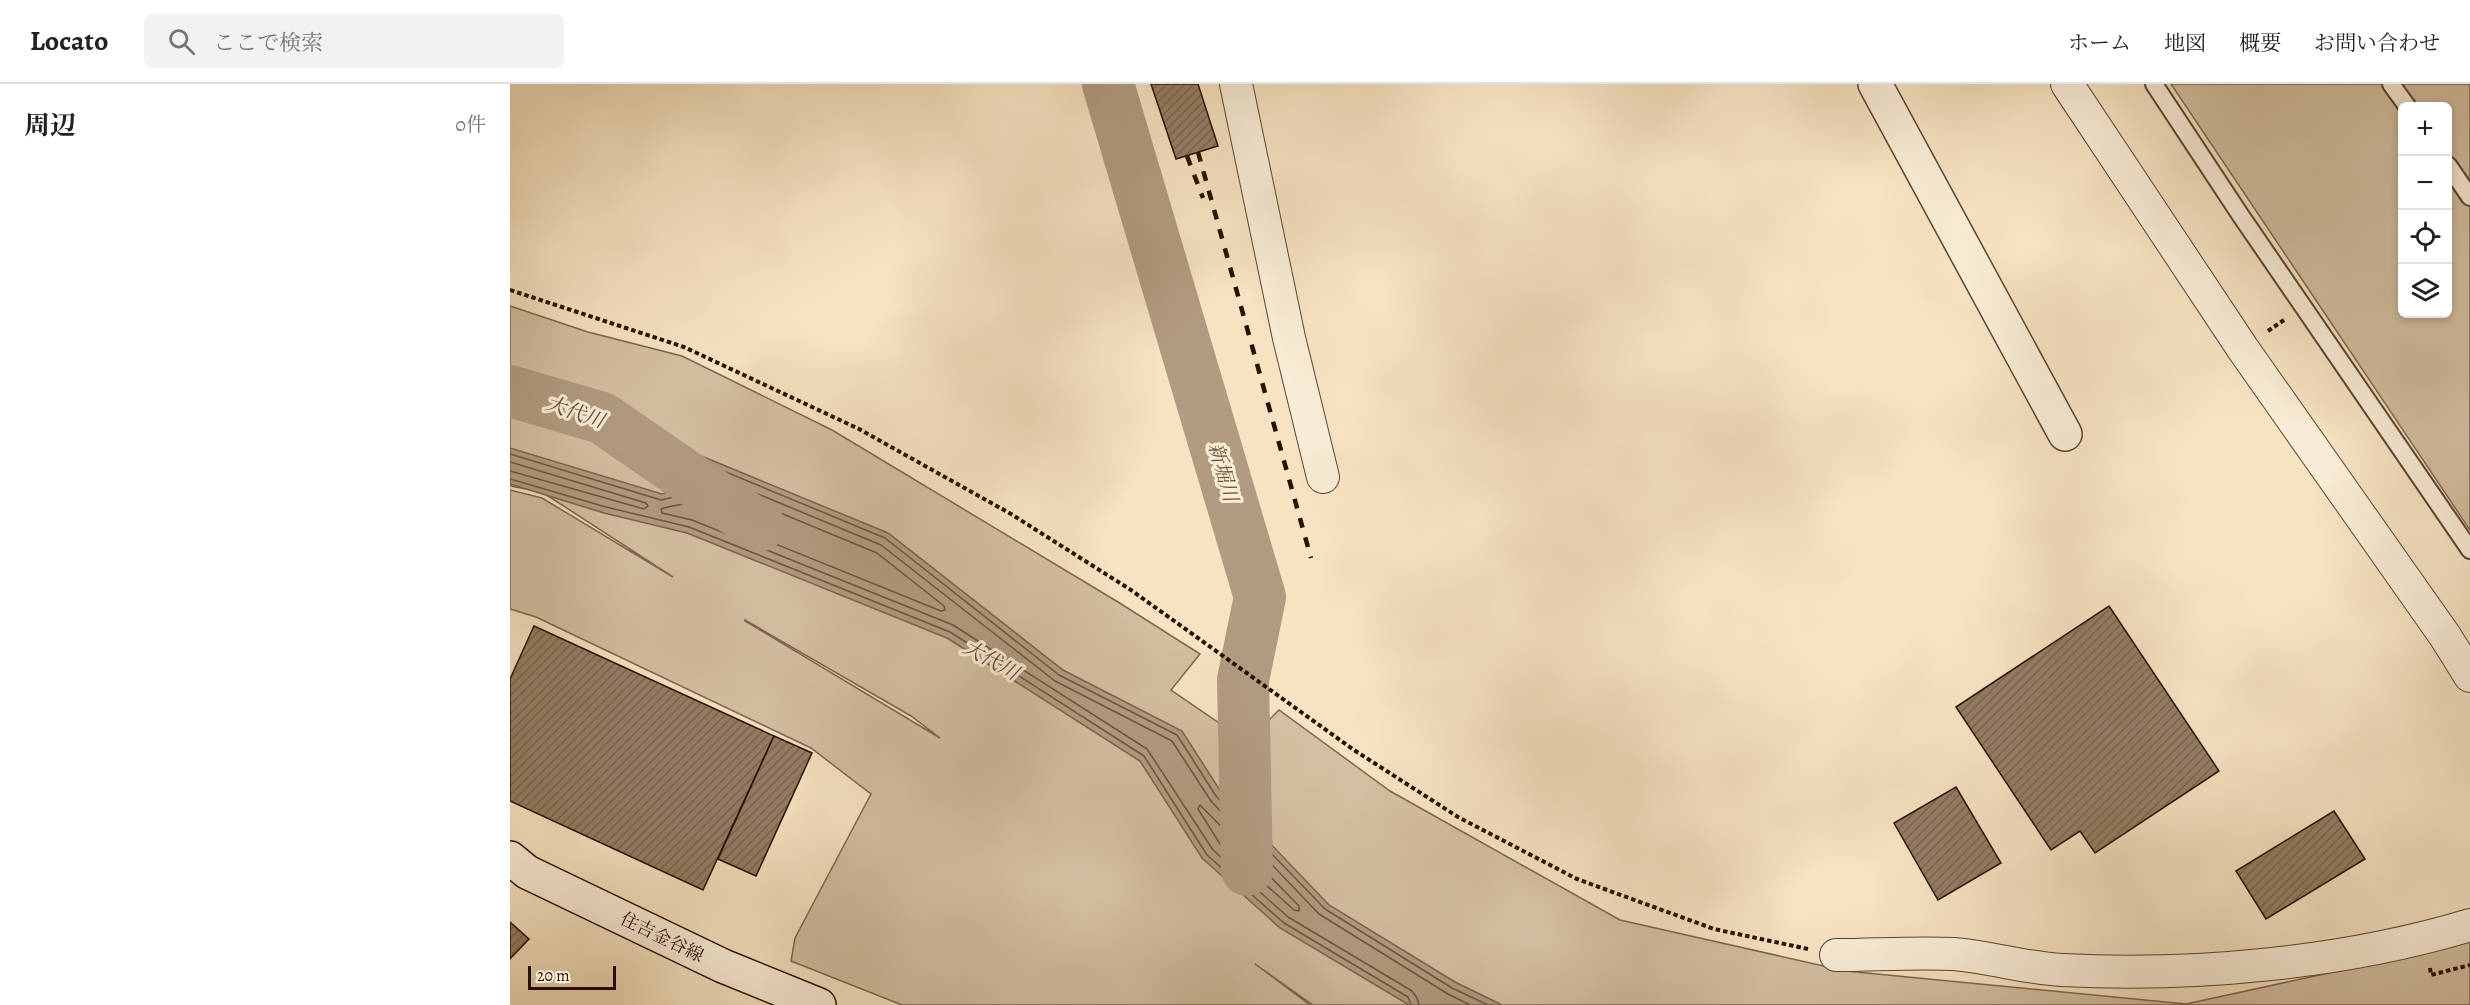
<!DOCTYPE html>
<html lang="ja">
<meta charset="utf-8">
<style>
body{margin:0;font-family:Alegreya,"Noto Serif JP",serif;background:#f2f2f2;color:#202124}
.controls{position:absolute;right:18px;top:18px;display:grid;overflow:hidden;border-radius:9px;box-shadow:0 3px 9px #0003}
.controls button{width:54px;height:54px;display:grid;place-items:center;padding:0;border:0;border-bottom:2px solid #e0e0e0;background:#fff;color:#202124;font:30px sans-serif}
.scale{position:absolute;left:18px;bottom:15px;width:88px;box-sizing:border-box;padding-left:6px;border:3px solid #2a0f00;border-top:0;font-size:16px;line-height:21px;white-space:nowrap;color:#2a0f00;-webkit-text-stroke:4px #f9edd7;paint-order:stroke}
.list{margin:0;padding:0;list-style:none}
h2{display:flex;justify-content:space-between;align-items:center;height:78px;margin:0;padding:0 24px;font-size:26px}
h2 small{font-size:20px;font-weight:400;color:#757577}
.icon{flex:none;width:33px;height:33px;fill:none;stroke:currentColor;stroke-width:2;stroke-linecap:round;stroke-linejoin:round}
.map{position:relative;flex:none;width:1960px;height:921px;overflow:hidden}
header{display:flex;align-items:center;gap:36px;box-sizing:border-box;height:84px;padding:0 30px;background:#fff;border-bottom:2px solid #e0e0e0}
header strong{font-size:28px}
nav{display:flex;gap:33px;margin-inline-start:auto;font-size:21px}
.search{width:420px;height:54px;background:#f2f2f2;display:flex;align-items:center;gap:15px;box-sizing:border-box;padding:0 21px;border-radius:9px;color:#757577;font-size:22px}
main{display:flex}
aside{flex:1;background:#fff}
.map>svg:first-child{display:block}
</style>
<header>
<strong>Locato</strong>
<div class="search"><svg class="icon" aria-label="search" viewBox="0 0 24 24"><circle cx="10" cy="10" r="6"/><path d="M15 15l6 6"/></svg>ここで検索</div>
<nav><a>ホーム</a><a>地図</a><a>概要</a><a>お問い合わせ</a></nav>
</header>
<main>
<aside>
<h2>周辺<small>0件</small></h2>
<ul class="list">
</ul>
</aside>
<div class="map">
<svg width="1960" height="921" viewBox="0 0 1960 921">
<defs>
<pattern id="building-hatch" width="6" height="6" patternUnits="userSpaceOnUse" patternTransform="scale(1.5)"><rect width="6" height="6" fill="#947d65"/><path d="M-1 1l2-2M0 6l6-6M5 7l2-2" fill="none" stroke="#796551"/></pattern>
</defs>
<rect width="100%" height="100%" fill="#f6e3c2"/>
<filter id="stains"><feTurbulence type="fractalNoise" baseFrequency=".00333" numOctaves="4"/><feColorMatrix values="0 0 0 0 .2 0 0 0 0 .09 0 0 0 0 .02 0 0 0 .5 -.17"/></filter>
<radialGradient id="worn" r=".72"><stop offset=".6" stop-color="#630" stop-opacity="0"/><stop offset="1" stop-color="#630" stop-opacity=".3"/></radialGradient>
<!-- green -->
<g fill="#d3bfa1" stroke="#7e6750" stroke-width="1.5" fill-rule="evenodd">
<path d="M1661,0h299v446zM1892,22h46v208h-46z"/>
<path d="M0,222l78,26 94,24 150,74 286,172 82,52 -29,36 76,52 32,-32 111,81 230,129 226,51 340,33 212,-46 72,-25v72h-1157l-58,-41 55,41h-408l-111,-44 4,-23 76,-144 -60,-46 -275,-131 -26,-8v-119l32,8 131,79 -131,-85 -32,-6zM235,536l166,96 29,22 -195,-117z"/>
</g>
<!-- water -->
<polygon fill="#b19b80" stroke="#7b634d" stroke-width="1.5" points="0,290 63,306 189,371 378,449 553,586 672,647 711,708 819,821 945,898 992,921 899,921 770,844 692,774 630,677 437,554 177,449 94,429 0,400 0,364 152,410 192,401 96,344 0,320"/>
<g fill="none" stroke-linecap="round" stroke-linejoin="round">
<!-- shore -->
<g stroke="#6e5540" stroke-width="1.5">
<polyline points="0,296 61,311 187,376 375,454 549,591 667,651 706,712 815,825 942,904 978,921"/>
<polyline points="0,315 99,338 193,394 196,402 191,407 151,416 0,370"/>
<polyline points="0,378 136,419 138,422 134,425 0,387"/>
<polyline points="0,395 96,423 179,443 440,548 634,672 697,771 774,839 898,913 901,921"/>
<polygon points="215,406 367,469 434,522 435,526 431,527 189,429 189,425 203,419 212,407"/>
<polygon points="690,721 789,822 789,827 784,826 710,760 688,725"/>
<path d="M909,921l-2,-7 -5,-7 -124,-74 -75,-67 -66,-101 -194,-124 -261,-105 -30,-7 -1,-4c19,-7 54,-3 52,-31l4,-1 164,68 174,136 117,60 39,60 108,113 129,80 22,11"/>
</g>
<!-- river -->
<g stroke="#b19b80" stroke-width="52">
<polyline points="598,0 750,513 733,596 737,786"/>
<polyline points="0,307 92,334 249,442"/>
</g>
</g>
<!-- building -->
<g fill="url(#building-hatch)" stroke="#2a0f00" stroke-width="1.5">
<polygon points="641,0 688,0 708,62 666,75"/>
<polygon points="1599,522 1709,687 1585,769 1570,747 1541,766 1446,623"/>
<polygon points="24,542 264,652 193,806 0,717 0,595"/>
<polygon points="264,652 302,669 246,792 208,775"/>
<polygon points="1446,703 1491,779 1428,816 1384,739"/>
<polygon points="1824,727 1855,775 1756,835 1726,787"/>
<polygon points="0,838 19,855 0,875"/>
</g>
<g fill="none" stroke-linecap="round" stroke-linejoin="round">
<!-- service casing -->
<g stroke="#5d4430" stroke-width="20">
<g id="service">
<polyline points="1644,0 1731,132 1960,466"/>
<polyline points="1881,0 1897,22"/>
<polyline points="1938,81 1960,113"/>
</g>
</g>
<!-- minor casing -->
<g stroke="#5d4430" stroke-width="34">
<g id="minor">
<polyline points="726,0 779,254 813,393"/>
<polyline points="1557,0 1733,265 1935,552 1960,592"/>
<path d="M1326,871c39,0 79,-3 118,-1 36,3 71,14 108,16 131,7 282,-7 408,-45"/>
</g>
</g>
<!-- tertiary casing -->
<g stroke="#5d4430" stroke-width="36">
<polyline id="tertiary" points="1365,0 1555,350"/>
</g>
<!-- secondary casing -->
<g stroke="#2a0f00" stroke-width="36">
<polyline id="secondary" points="0,774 17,788 213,882 309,921"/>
</g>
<!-- path -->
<g stroke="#2a0f00" stroke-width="4" stroke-dasharray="4.5 3" stroke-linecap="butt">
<polyline points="0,206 174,263 349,345 501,430 621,506 844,666 948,733 1067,795 1204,845 1298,865"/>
<polyline points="1758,247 1774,236"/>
<polyline points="1920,884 1921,891 1960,881"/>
</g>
<!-- service -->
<use href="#service" stroke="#f9edd7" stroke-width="16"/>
<!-- minor -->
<use href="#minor" stroke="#f9edd7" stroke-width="32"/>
<!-- tertiary -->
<use href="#tertiary" stroke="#f9edd7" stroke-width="33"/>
<!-- secondary -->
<use href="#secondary" stroke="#f9edd7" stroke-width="33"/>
<!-- rail -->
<g stroke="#2a0f00" stroke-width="4.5" stroke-dasharray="10 10" stroke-linecap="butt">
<polyline points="688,68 801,474"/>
<polyline points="677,72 693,114"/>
</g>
</g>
<g text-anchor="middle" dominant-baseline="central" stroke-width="6" stroke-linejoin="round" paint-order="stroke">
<!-- street labels -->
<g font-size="18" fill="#2a0f00" stroke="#f9edd7">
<text transform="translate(152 853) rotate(26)">住吉金谷線</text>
</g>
<!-- water labels -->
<g font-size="20" font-style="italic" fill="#674e3a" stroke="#f9edd7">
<text transform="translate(65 328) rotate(19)">大代川</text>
<text transform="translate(713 388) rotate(74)">新堀川</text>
<text transform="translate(481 576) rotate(29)">大代川</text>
</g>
</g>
<rect width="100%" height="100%" filter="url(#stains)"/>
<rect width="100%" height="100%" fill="url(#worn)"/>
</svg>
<div class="controls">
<button>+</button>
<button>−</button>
<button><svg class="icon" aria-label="locate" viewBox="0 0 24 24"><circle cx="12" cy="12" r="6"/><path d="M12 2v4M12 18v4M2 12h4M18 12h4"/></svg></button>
<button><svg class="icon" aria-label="layers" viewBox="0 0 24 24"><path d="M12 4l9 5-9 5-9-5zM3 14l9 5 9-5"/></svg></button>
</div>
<div class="scale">20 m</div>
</div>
</main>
